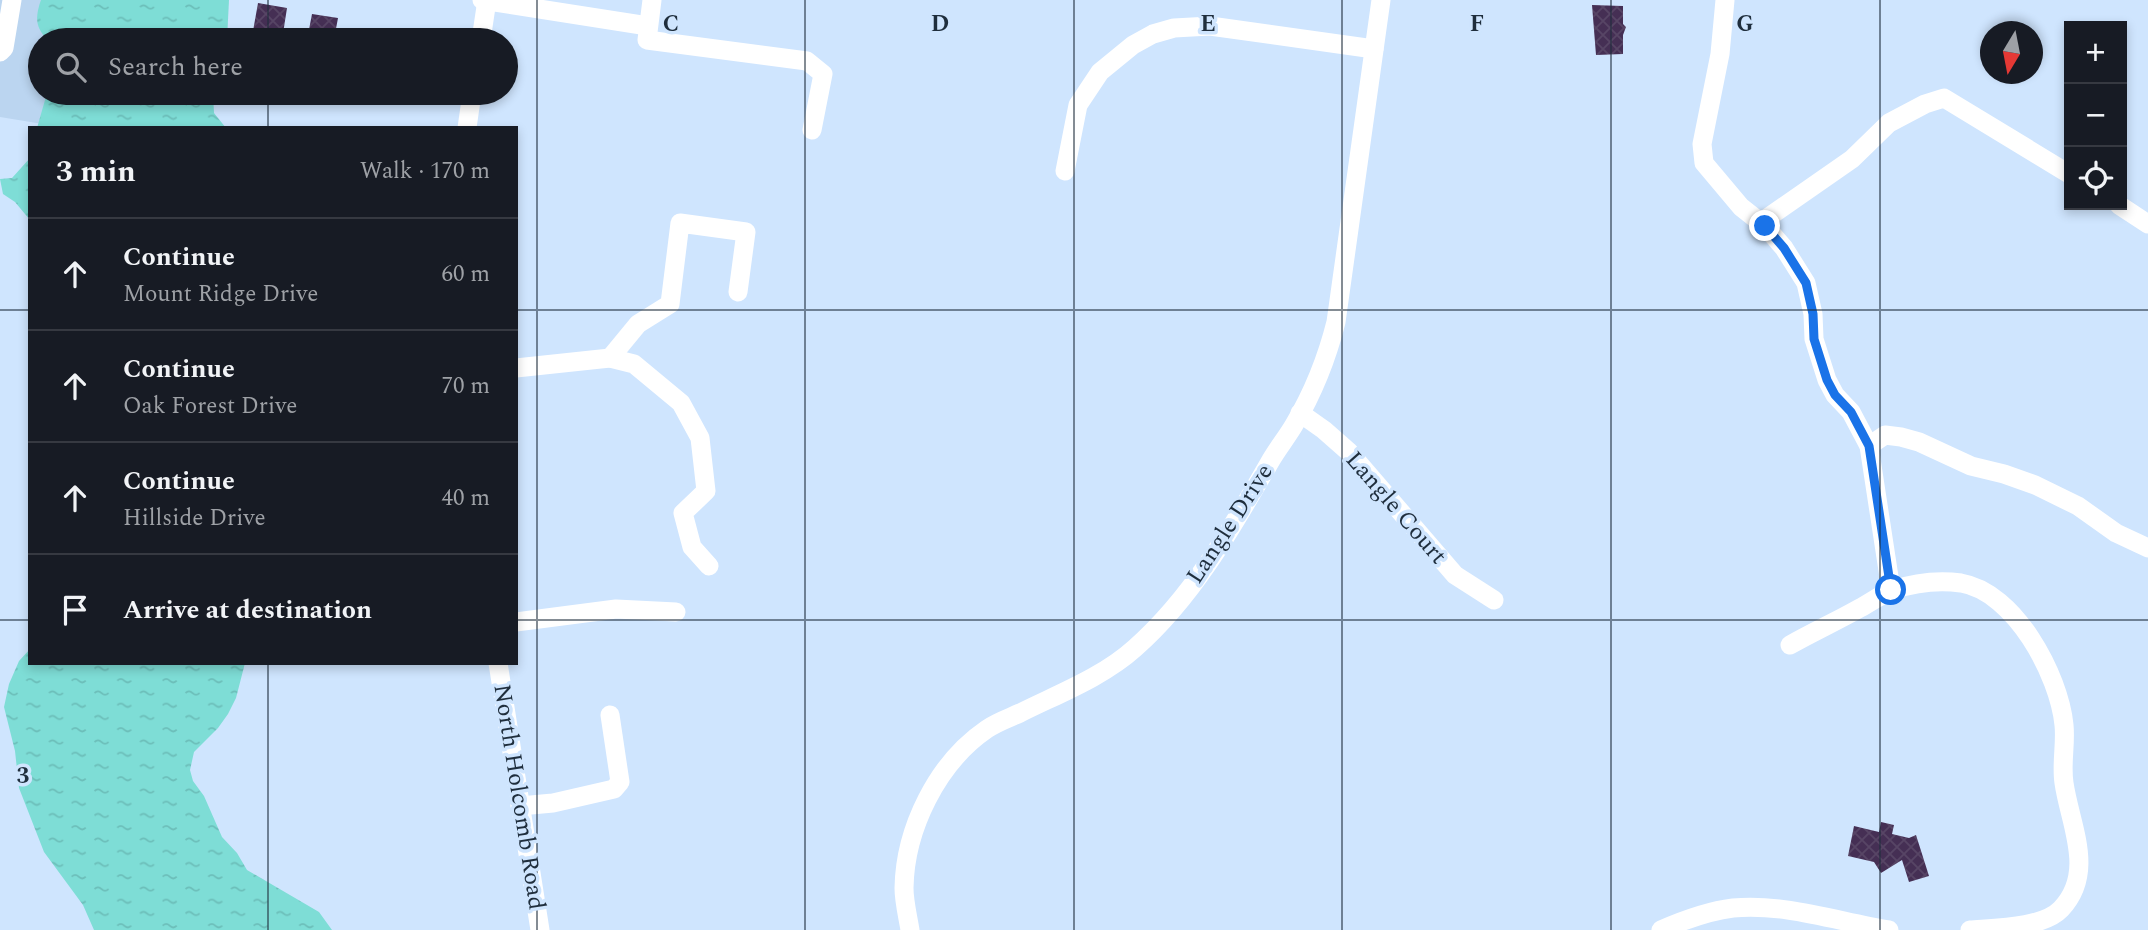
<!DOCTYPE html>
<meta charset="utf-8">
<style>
body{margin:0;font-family:Spectral,serif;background:#20242c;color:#f1f3f6}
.controls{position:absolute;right:21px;top:21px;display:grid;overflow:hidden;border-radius:0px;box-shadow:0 4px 10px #0003}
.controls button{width:63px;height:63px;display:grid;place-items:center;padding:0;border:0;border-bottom:2px solid #363941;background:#171b24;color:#f1f3f6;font:35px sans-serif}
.compass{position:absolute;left:1980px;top:21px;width:63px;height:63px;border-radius:50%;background:#171b24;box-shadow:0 4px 10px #0003;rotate:190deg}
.stop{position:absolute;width:21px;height:21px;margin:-16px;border:5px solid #1a73e8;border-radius:50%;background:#fff}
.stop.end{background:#1a73e8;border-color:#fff;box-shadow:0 2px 7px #0008}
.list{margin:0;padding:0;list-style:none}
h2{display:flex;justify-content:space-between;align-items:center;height:91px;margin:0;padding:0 28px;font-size:30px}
h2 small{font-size:23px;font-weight:400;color:#9ea1a6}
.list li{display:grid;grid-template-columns:46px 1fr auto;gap:21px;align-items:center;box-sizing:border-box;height:112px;padding:0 28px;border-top:2px solid #363941}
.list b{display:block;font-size:26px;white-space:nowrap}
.list p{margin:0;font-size:23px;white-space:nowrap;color:#9ea1a6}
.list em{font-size:23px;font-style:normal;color:#9ea1a6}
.icon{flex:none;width:38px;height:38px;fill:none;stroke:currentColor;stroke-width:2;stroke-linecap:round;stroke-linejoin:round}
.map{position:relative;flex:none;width:2148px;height:930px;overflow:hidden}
.search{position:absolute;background:#171b24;box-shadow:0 4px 10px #0003;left:28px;top:28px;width:490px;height:77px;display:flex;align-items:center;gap:18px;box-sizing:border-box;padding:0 24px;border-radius:38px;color:#9ea1a6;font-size:26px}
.panel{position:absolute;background:#171b24;box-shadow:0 4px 10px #0003;left:28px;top:126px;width:490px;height:539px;border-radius:0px}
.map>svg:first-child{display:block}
</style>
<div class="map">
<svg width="2148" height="930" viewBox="0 0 2148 930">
<defs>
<pattern id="water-ripples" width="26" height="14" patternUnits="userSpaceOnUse" patternTransform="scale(1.75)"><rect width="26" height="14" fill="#7eddd6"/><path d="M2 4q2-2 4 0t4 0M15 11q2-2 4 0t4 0" fill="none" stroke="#6cbeb9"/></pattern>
<pattern id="building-cross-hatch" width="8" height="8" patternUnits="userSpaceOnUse" patternTransform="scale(1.75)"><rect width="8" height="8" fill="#452f54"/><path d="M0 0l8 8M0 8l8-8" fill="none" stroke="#574565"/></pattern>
</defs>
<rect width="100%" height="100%" fill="#cfe5fe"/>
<!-- built -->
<polygon fill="#bbd5f0" points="0,0 154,0 148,40 40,40 40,93 128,93 67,128 0,117"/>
<!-- water -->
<g fill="url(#water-ripples)">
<path d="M41,0h188l-2,40h-179c-13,-12 -13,-23 -7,-40z"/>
<polygon points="47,93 213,93 214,113 226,128 37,128"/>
<polygon points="30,158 30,220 15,202 3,194 0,179 12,178"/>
<polygon points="30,649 30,663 245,663 236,698 228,714 218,728 194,752 190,770 193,781 204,796 222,837 237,853 247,870 319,912 332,930 94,930 83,905 44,852 19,788 15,751 4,707 9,684 19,661"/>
</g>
<!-- building -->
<g fill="url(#building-cross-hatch)">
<polygon points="258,3 287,8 282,40 267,40 268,34 253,31"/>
<polygon points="1592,5 1623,6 1623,24 1626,27 1623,35 1623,54 1596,55"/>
<polygon points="312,14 338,18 335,34 324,32 323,40 307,40"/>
<polygon points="1881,822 1894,825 1892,834 1909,838 1916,835 1929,876 1909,882 1902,860 1881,873 1874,862 1848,856 1854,826 1879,832"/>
</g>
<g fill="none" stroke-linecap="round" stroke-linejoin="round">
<!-- minor -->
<g stroke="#fff" stroke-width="19">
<polyline points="482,0 648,26"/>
<polyline points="652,0 647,40 807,61 823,74 812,130"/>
<polyline points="1725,0 1720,54 1702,144 1704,163 1741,207 1765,226 1784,248 1806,283 1813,314 1814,339 1827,380 1835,395 1851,412 1869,446 1891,590"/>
<polyline points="481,40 487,0"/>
<polyline points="0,52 4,48 12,0"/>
<polyline points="467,128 472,93"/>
<polyline points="1065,171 1078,105 1100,72 1133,45 1153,34 1174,28 1210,26 1374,49"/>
<polyline points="2119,205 2148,224"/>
<polyline points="1760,223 1852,159 1889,123 1925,104 1944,98 2069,174"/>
<polyline points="610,358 638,324 670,304 680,223 746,232 738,292"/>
<polyline points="516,368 610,358 634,364 681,403 700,438 706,491 683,513 692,547 709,566"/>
<polyline points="1300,413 1324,430 1349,452 1455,575 1494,600"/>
<polyline points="1869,446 1885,435 1901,437 1919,442 1971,466 2004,474 2035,485 2078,506 2116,533 2148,548"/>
<polyline points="516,622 616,609 676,612"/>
<path d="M1790,645c23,-13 47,-24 70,-37 11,-6 22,-14 33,-18 21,-7 45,-10 68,-7 54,9 98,92 103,142 2,19 -3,39 0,58 6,42 32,89 -3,126 -18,19 -66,19 -91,21"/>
<polyline points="498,663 540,930"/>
<polyline points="520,806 553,803 614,789 620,782 610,715"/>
<path d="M910,930c-2,-13 -6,-28 -6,-42 1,-59 33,-125 83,-159 10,-7 22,-11 33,-16 38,-19 83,-36 115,-65 58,-51 98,-122 136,-188 7,-12 16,-23 23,-35 19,-32 33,-67 42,-103l45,-322"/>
<path d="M1661,930c23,-10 47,-19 72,-22 52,-5 106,14 156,22"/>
</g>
</g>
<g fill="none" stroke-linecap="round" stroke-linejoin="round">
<!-- route -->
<polyline stroke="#1a73e8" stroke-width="9" points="1765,226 1784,248 1806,283 1813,314 1814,339 1827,380 1835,395 1851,412 1869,446 1891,590"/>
</g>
<!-- grid -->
<path fill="none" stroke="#1f2e3d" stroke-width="2" stroke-opacity="0.55" d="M268,0v40M537,0v930M805,0v930M1074,0v930M1342,0v930M1611,0v930M1880,0v930M268,93v35M0,310h30M516,310h1632M0,620h30M516,620h1632M268,663v267"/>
<g text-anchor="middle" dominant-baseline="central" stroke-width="7" stroke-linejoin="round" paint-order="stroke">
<!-- street labels -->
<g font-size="24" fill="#1f2e3d" stroke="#cfe5fe">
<text transform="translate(1396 508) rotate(49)">Langle Court</text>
<text transform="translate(1230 524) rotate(-57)">Langle Drive</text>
<text transform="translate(519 797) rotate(81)">North Holcomb Road</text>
</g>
</g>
<g font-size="23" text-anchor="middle" font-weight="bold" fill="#1f2e3d" stroke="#cfe5fe" stroke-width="7" stroke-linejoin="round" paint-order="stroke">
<text x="671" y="31">C</text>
<text x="940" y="31">D</text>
<text x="1208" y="31">E</text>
<text x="1477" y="31">F</text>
<text x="1745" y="31">G</text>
<text x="23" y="783">3</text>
</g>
</svg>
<div class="controls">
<button>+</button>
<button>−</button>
<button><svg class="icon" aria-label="locate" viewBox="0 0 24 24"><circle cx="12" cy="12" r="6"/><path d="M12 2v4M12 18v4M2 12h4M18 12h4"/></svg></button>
</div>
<svg class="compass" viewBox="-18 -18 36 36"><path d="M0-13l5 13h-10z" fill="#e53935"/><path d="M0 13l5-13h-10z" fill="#9ea1a6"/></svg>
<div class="stop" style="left:1891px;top:590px"></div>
<div class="stop end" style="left:1765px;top:226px"></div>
<div class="search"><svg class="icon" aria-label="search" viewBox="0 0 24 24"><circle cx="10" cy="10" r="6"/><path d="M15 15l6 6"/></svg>Search here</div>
<section class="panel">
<h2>3 min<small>Walk · 170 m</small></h2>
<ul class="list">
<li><svg class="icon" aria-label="ahead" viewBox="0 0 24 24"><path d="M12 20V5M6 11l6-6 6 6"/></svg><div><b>Continue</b><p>Mount Ridge Drive</p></div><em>60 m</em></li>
<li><svg class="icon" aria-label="ahead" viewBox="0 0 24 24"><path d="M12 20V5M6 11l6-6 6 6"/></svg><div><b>Continue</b><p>Oak Forest Drive</p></div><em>70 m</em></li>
<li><svg class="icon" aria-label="ahead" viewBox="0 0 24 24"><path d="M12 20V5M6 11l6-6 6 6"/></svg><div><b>Continue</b><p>Hillside Drive</p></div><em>40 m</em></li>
<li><svg class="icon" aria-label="arrive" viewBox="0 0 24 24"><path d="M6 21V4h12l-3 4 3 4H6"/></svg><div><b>Arrive at destination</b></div></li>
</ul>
</section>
</div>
